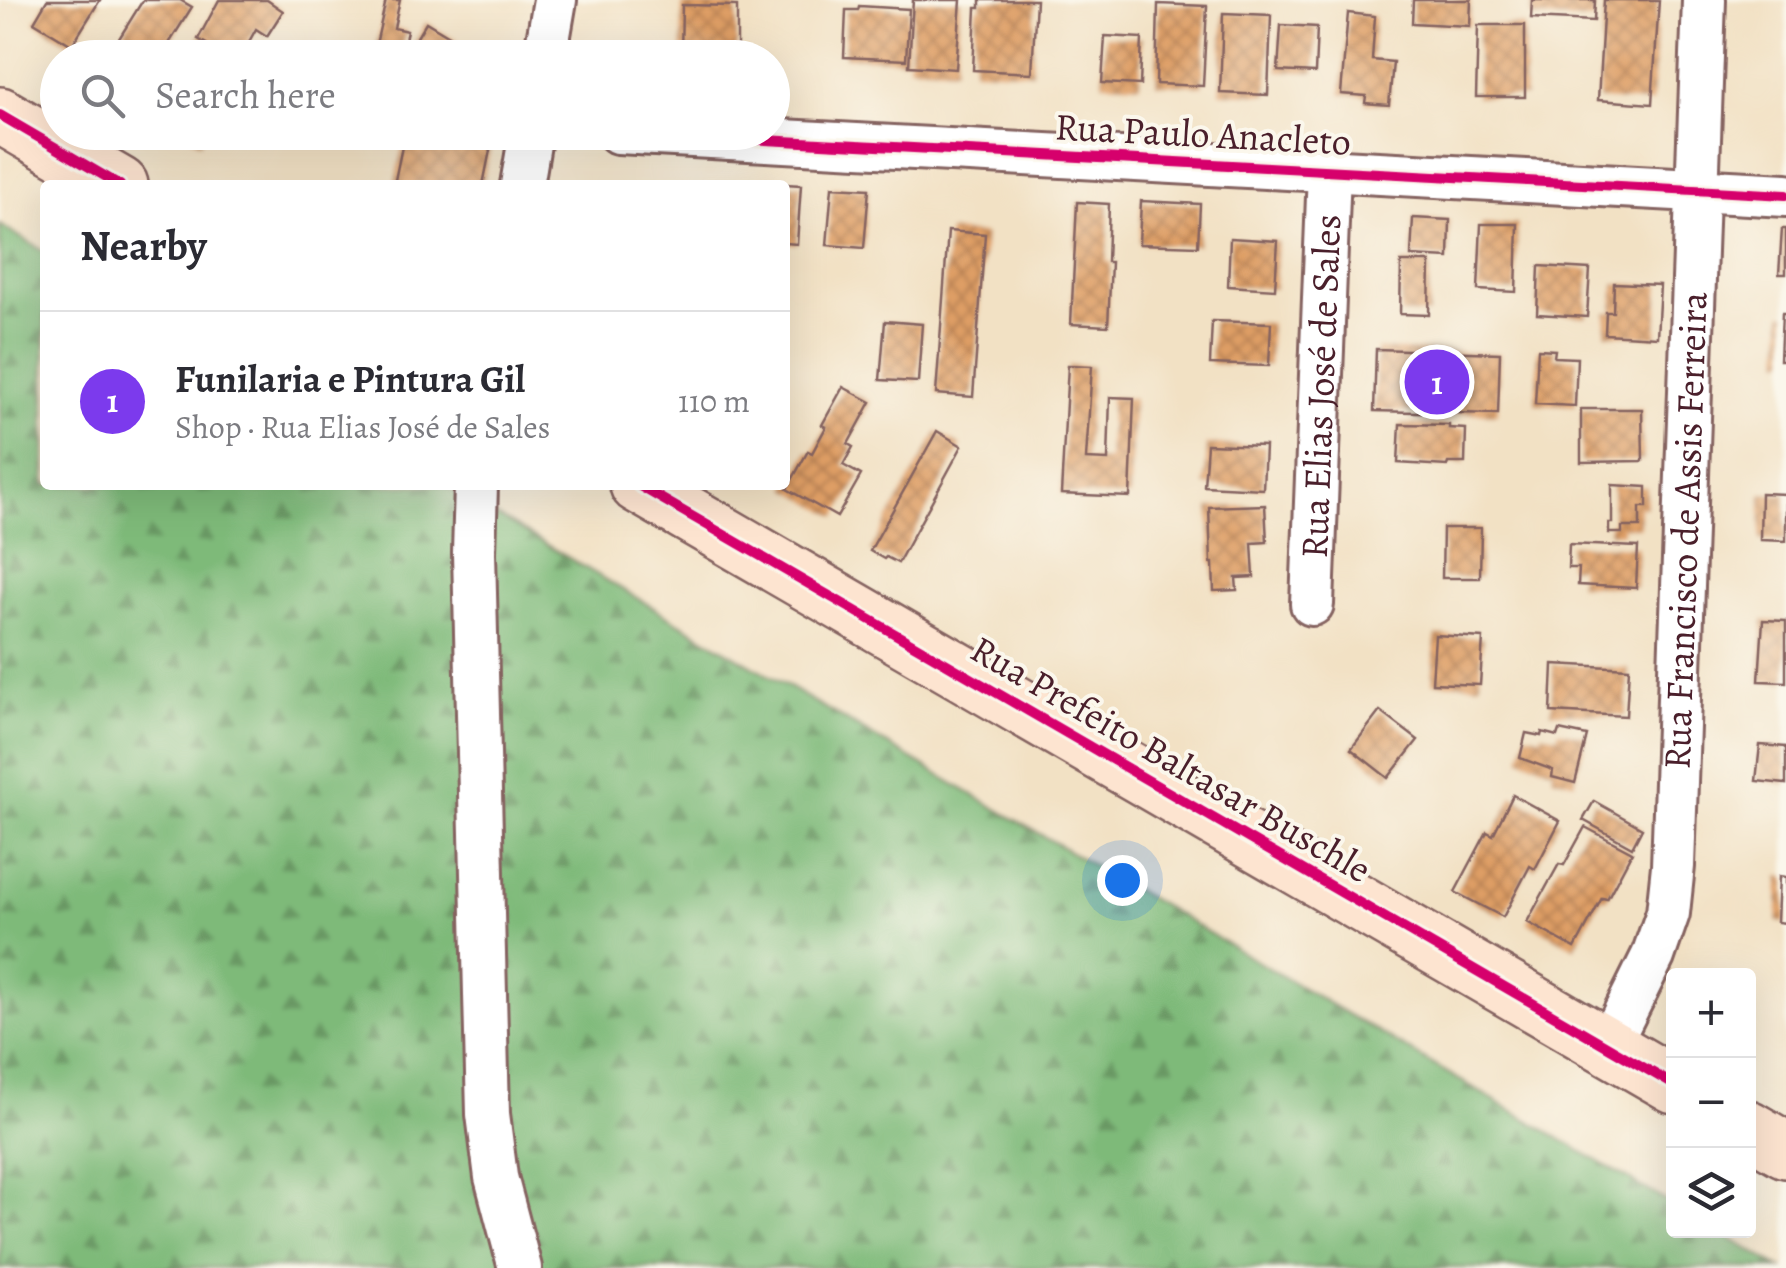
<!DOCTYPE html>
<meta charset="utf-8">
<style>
body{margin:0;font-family:Alegreya,serif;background:#f7f7f7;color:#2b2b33}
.controls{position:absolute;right:30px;bottom:30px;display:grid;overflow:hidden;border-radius:10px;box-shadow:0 10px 40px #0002}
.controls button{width:90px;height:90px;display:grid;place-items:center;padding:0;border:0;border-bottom:2px solid #e1e1e2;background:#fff;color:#2b2b33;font:50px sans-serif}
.you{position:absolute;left:1122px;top:880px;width:35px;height:35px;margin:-25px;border:8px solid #fff;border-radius:50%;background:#1a73e8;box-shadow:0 0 0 15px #1a73e833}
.badge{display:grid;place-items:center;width:65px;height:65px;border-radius:50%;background:#7c3aed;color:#fff;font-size:32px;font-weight:700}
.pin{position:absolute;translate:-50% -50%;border:5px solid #fff;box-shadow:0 2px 10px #0006}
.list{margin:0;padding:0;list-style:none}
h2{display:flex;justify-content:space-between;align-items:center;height:130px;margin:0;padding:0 40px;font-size:42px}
h2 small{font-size:32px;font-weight:400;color:#7c7c81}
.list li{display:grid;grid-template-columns:65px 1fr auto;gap:30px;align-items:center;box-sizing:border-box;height:180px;padding:0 40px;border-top:2px solid #e1e1e2}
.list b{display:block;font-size:38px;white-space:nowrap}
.list p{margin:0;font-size:32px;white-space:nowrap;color:#7c7c81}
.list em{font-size:32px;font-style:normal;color:#7c7c81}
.icon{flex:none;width:55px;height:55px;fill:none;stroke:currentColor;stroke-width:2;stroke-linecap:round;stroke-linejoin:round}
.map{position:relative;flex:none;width:1786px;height:1268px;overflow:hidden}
.search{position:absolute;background:#fff;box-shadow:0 10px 40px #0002;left:40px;top:40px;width:750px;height:110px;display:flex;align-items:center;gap:25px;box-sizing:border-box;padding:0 35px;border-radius:55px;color:#7c7c81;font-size:38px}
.panel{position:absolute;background:#fff;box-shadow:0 10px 40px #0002;left:40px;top:180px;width:750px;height:310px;border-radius:10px}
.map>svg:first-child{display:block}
</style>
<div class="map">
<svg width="1786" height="1268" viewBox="0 0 1786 1268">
<defs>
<pattern id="forest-firs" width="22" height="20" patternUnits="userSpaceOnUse" patternTransform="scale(2.5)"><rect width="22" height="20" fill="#7eba79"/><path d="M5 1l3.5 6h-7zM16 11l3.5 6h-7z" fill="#699763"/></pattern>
<pattern id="building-cross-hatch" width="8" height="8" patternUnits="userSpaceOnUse" patternTransform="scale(2.5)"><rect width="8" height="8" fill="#de9e65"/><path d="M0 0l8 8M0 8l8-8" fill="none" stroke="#b68053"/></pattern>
</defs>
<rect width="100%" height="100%" fill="#fbf7ec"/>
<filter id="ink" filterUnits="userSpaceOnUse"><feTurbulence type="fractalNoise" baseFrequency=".01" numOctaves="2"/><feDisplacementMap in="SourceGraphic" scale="20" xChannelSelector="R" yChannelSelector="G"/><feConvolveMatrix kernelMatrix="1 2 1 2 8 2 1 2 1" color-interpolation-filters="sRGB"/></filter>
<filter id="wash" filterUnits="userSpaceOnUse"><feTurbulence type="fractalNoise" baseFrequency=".0048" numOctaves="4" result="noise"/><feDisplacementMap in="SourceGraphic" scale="40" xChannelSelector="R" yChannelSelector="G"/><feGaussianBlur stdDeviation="2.25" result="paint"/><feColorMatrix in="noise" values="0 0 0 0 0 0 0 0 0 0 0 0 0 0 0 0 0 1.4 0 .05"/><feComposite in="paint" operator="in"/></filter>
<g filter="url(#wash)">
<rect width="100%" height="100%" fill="#f2e1c4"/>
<!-- forest -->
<polygon fill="url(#forest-firs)" stroke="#646c52" stroke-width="2.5" points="0,225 45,252 45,485 444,485 1673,1205 1674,1230 1717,1231 1781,1268 0,1268"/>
<g id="blocks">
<!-- building -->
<g fill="url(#building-cross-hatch)">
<polygon points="47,0 100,0 72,45 34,22"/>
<polygon points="143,0 180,0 192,7 160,58 107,58"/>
<polygon points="219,0 267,0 283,11 267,36 256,29 240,58 231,58 198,39"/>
<polygon points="386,0 400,0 394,28 407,31 403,48 409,51 426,22 486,58 373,58"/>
<polygon points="913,0 961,0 956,69 909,66"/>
<polygon points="980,0 1036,0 1032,73 973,70 976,8 980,8"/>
<polygon points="1413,0 1471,0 1470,26 1412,23"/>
<polygon points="1532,0 1595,0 1594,21 1531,18"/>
<polygon points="1604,0 1659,0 1652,104 1598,100"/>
<polygon points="1158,4 1207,6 1203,86 1156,84"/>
<polygon points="682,5 737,6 737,58 681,56"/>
<polygon points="859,6 909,9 906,60 844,57 846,10 858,10"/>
<polygon points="1223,13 1271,15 1268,95 1220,93"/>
<polygon points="1348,13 1375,16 1372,60 1393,62 1389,105 1365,103 1366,96 1341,94"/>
<polygon points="1281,25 1317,27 1315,73 1278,71"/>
<polygon points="1478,25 1525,25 1525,97 1476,97"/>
<polygon points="1105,36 1142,38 1140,85 1102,83"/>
<polygon points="182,132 205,132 200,143"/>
<polygon points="405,132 453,132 492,140 483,185 394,185"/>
<polygon points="785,184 801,185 797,244 785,243"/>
<polygon points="832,187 869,189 864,248 827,245"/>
<polygon points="1141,201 1200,204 1198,246 1139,244"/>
<polygon points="1077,202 1109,204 1107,262 1111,262 1108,326 1071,324"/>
<polygon points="1413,218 1450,220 1449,258 1411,256"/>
<polygon points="1481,224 1518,224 1516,292 1478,290"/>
<polygon points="1782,229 1786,229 1786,274 1779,274"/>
<polygon points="948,231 985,234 973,397 936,394"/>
<polygon points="1230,238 1278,241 1275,289 1228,286"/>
<polygon points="1401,262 1430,262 1429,315 1400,314"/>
<polygon points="1539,266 1590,269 1587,317 1537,314"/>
<polygon points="1614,283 1660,285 1657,337 1605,334 1606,312 1613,312"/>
<polygon points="1782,313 1786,313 1786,360 1780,360"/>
<polygon points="885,321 922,324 918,382 880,380"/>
<polygon points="1212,321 1271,323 1269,366 1210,364"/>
<polygon points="1376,349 1500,353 1498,414 1374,411"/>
<polygon points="1538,349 1555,350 1554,357 1577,358 1575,406 1535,404"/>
<polygon points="1068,365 1092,366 1086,459 1108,460 1110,397 1134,398 1130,497 1061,494"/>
<polygon points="843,387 871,402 848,444 853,447 843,465 861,475 837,517 787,489 808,451 812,453 826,427 822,425"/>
<polygon points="1581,409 1642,409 1643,461 1581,462"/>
<polygon points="1400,424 1449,425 1449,428 1466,429 1465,463 1448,463 1447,466 1398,463"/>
<polygon points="937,431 962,446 898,563 886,557 884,559 870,551"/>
<polygon points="1207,444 1265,446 1263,489 1204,486"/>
<polygon points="1612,485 1647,487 1647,507 1640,507 1640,527 1622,527 1622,533 1609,533 1609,523 1612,523"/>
<polygon points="1761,493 1786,494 1786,541 1760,540"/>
<polygon points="1265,505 1267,542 1252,543 1254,577 1236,578 1237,590 1214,591 1213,563 1211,563 1209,507"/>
<polygon points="1443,528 1481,528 1480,578 1442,578"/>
<polygon points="1569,544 1638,547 1636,588 1578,585 1579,568 1568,568"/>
<polygon points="1763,620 1786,621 1786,682 1759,681"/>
<polygon points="1435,635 1483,638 1480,685 1432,683"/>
<polygon points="1553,664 1629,668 1626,716 1551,712"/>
<polygon points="1380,711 1418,740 1388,778 1351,749"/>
<polygon points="1559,730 1587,736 1575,783 1552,777 1553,770 1520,758 1526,733 1541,736 1542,732 1557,736"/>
<polygon points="1760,745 1786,747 1786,784 1756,781"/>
<polygon points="1513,795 1560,821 1535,869 1530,866 1503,917 1455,892 1487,832 1493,835"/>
<polygon points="1594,801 1642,828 1632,847 1583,820"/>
<polygon points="1585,827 1632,852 1607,899 1602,898 1575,948 1527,922 1559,864 1564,865"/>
<polygon points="1779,876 1786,877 1786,923 1777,922"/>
</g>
</g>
</g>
<g filter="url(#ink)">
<use href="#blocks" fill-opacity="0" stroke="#856361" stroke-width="2.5"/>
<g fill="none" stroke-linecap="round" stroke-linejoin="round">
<!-- minor casing -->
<g stroke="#856361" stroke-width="48">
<g id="minor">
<polyline points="545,58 555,0"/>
<polyline points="618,132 1786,195"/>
<polyline points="522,185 531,132"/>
<polyline points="476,485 474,553 488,1114 496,1177 520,1268"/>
<path id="s1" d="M1312,604l17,-433"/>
<path id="s2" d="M1608,1047l45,-91 15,-43 5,-47 31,-866"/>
</g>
</g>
<!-- secondary casing -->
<g stroke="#856361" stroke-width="60">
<g id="secondary">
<polyline points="0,115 120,185"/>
<polyline points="638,485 1674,1085"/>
<polyline points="1748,1128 1786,1150"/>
</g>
</g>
<!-- minor -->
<use href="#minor" stroke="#fff" stroke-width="42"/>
<!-- secondary -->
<use href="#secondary" stroke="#fde4d0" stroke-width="55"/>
<!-- cycleway casing -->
<g stroke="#fbf7ec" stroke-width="16">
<g id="cycleway">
<polyline points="0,115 120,185"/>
<polyline points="618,132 1786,195"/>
<polyline points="638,485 1674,1085"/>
</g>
</g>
<!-- cycleway -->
<use href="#cycleway" stroke="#d6006c" stroke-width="10"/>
</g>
</g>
<g text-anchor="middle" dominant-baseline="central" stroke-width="8" stroke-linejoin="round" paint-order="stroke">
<!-- street labels -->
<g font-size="38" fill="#4a1f2b" stroke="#fbf7ec">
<text transform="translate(1203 134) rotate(3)">Rua Paulo Anacleto</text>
<text stroke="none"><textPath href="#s1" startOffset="218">Rua Elias José de Sales</textPath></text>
<text stroke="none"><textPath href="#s2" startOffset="530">Rua Francisco de Assis Ferreira</textPath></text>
<text transform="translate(1171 759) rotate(30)">Rua Prefeito Baltasar Buschle</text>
</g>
</g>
</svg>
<div class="controls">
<button>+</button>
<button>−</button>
<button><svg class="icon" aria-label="layers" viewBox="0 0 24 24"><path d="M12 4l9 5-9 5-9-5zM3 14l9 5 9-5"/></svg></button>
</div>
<div class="you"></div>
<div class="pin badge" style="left:1437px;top:382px">1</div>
<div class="search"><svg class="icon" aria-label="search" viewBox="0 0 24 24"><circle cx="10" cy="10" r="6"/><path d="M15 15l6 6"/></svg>Search here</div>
<section class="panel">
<h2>Nearby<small></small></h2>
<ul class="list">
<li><span class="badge">1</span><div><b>Funilaria e Pintura Gil</b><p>Shop · Rua Elias José de Sales</p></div><em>110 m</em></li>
</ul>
</section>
</div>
